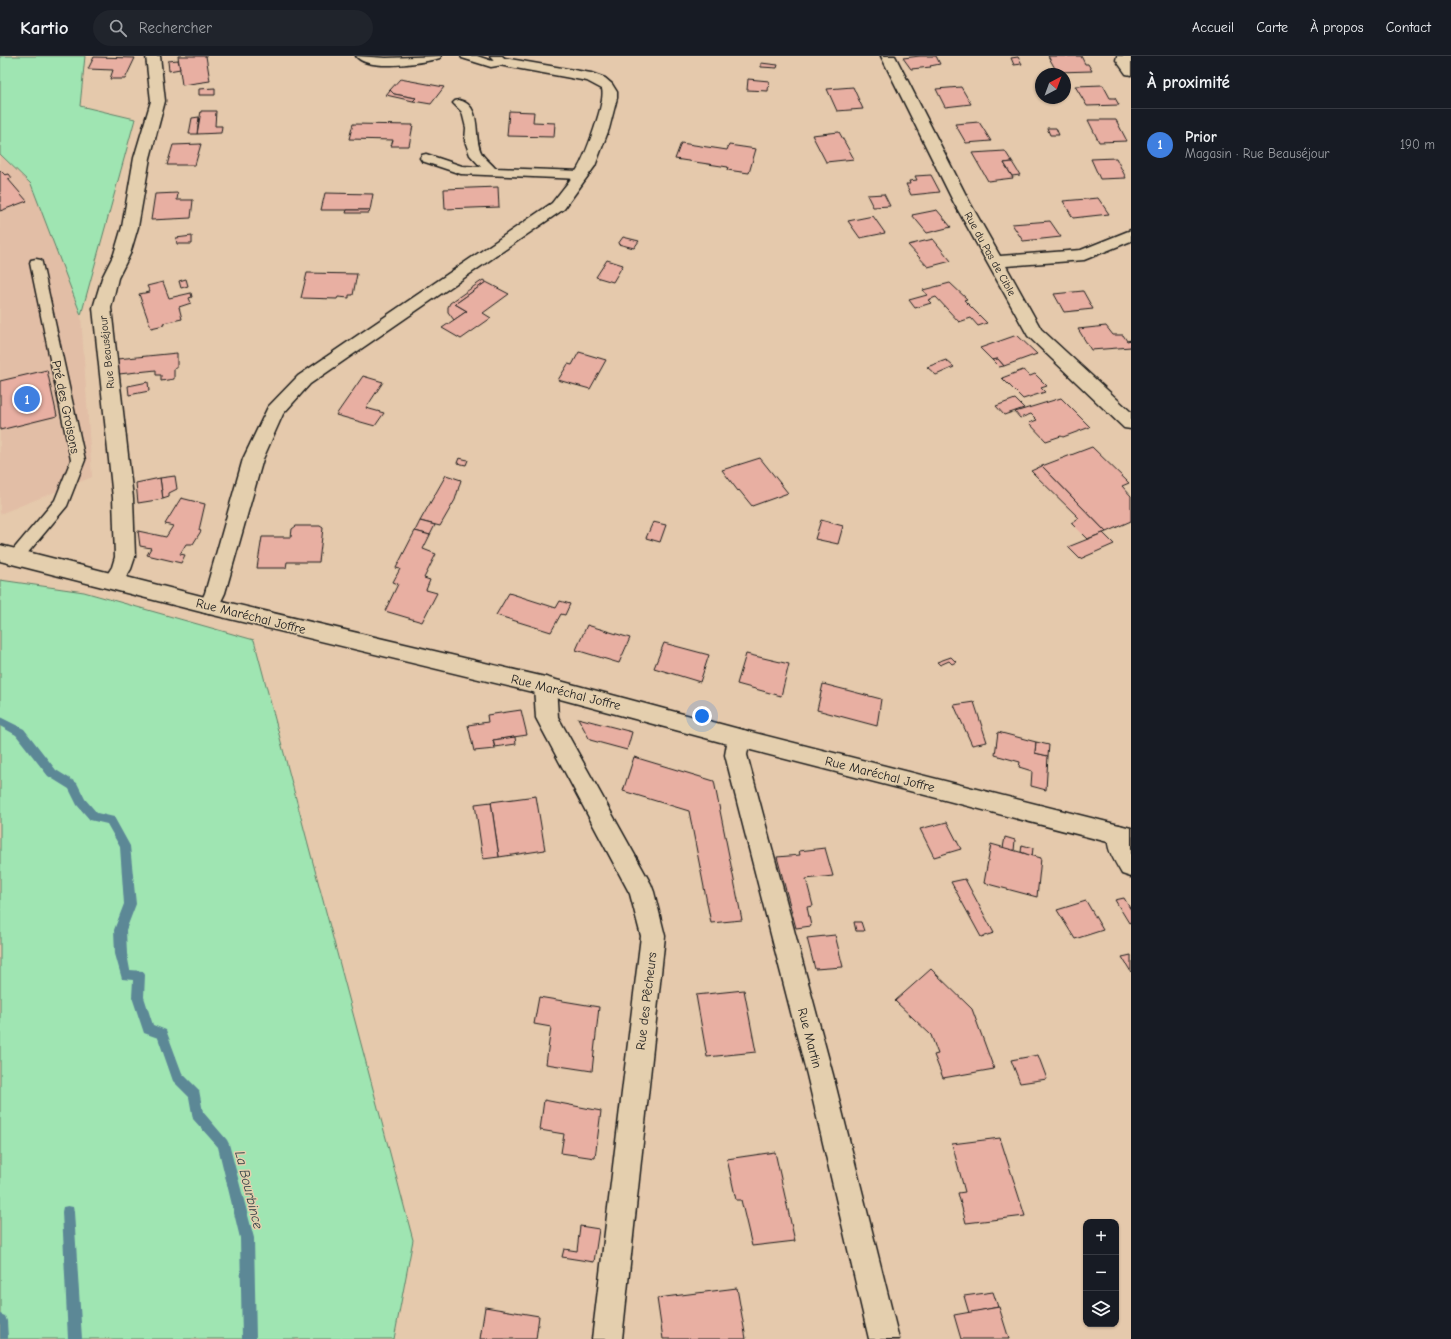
<!DOCTYPE html>
<html lang="fr">
<meta charset="utf-8">
<style>
body{margin:0;font-family:"Comic Neue",sans-serif;background:#20242c;color:#f1f3f6}
.controls{position:absolute;right:12px;bottom:12px;display:grid;overflow:hidden;border-radius:8px;box-shadow:0 1px 3px #0004}
.controls button{width:36px;height:36px;display:grid;place-items:center;padding:0;border:0;border-bottom:1px solid #363941;background:#171b24;color:#f1f3f6;font:20px sans-serif}
.compass{position:absolute;left:1035px;top:12px;width:36px;height:36px;border-radius:50%;background:#171b24;box-shadow:0 1px 3px #0004;rotate:41deg}
.you{position:absolute;left:702px;top:660px;width:14px;height:14px;margin:-10px;border:3px solid #fff;border-radius:50%;background:#1a73e8;box-shadow:0 0 0 6px #1a73e833}
.badge{display:grid;place-items:center;width:26px;height:26px;border-radius:50%;background:#db2777;color:#fff;font-size:13px;font-weight:700}
.pin{position:absolute;translate:-50% -50%;border:2px solid #fff;box-shadow:0 1px 4px #0006}
.list{margin:0;padding:0;list-style:none}
h2{display:flex;justify-content:space-between;align-items:center;height:52px;margin:0;padding:0 16px;font-size:17px}
h2 small{font-size:13px;font-weight:400;color:#9ea1a6}
.list li{display:grid;grid-template-columns:26px 1fr auto;gap:12px;align-items:center;box-sizing:border-box;height:72px;padding:0 16px;border-top:1px solid #363941}
.list b{display:block;font-size:15px;white-space:nowrap}
.list p{margin:0;font-size:13px;white-space:nowrap;color:#9ea1a6}
.list em{font-size:13px;font-style:normal;color:#9ea1a6}
.icon{flex:none;width:22px;height:22px;fill:none;stroke:currentColor;stroke-width:2;stroke-linecap:round;stroke-linejoin:round}
.map{position:relative;flex:none;width:1131px;height:1283px;overflow:hidden}
header{display:flex;align-items:center;gap:24px;box-sizing:border-box;height:56px;padding:0 20px;background:#171b24;border-bottom:1px solid #363941}
header strong{font-size:19px}
nav{display:flex;gap:22px;margin-inline-start:auto;font-size:14px}
.search{width:280px;height:36px;background:#20242c;display:flex;align-items:center;gap:10px;box-sizing:border-box;padding:0 14px;border-radius:22px;color:#9ea1a6;font-size:15px}
main{display:flex}
aside{flex:1;background:#171b24}
.map>svg:first-child{display:block}
</style>
<header>
<strong>Kartio</strong>
<div class="search"><svg class="icon" aria-label="search" viewBox="0 0 24 24"><circle cx="10" cy="10" r="6"/><path d="M15 15l6 6"/></svg>Rechercher</div>
<nav><a>Accueil</a><a>Carte</a><a>À propos</a><a>Contact</a></nav>
</header>
<main>
<div class="map">
<svg width="1131" height="1283" viewBox="0 0 1131 1283">
<rect width="100%" height="100%" fill="#e5c9ac"/>
<filter id="ink" filterUnits="userSpaceOnUse"><feTurbulence type="fractalNoise" baseFrequency=".025" numOctaves="2"/><feDisplacementMap in="SourceGraphic" scale="8" xChannelSelector="R" yChannelSelector="G"/><feConvolveMatrix kernelMatrix="1 2 1 2 8 2 1 2 1" color-interpolation-filters="sRGB"/></filter>
<g filter="url(#ink)">
<!-- built -->
<polygon fill="#e2bea6" points="0,98 31,128 81,259 92,421 0,458"/>
<!-- green -->
<g fill="#9fe5b2" stroke="#5e8067">
<polygon points="0,0 85,0 80,50 135,63 81,259 31,128 0,98"/>
<polygon points="0,524 84,536 254,584 413,1184 394,1283 0,1283"/>
</g>
<g fill="none" stroke-linecap="round" stroke-linejoin="round">
<!-- stream -->
<g fill="#5c8896" fill-rule="evenodd">
<polygon points="0,661 24,673 56,714 77,727 85,743 97,757 114,761 130,790 136,848 126,874 127,898 130,914 143,915 145,919 144,941 153,969 166,974 182,1017 199,1034 203,1056 227,1084 229,1088 254,1182 256,1283 242,1283 240,1182 218,1091 193,1063 189,1041 173,1025 158,982 144,977 132,941 133,924 122,923 115,898 114,874 124,848 120,791 107,768 90,764 77,749 69,733 48,720 16,679 0,670"/>
<polygon points="68,1150 73,1151 74,1156 82,1283 68,1283 62,1156 63,1151"/>
<polygon points="0,1258 5,1260 7,1265 8,1283 0,1283"/>
</g>
</g>
<!-- building -->
<g fill="#e8afa2" stroke="#1c1c1c">
<polygon points="178,0 206,0 210,25 182,29"/>
<polygon points="920,0 936,0 940,8 930,10 931,11 911,13 903,2"/>
<polygon points="1048,0 1081,0 1085,8 1088,8 1092,15 1057,16"/>
<polygon points="94,1 135,2 125,23 110,23 113,14 88,13"/>
<polygon points="1018,1 1022,8 1014,9 1011,2"/>
<polygon points="178,4 180,13 169,15 168,5"/>
<polygon points="761,7 778,9 777,12 761,11"/>
<polygon points="400,23 444,31 431,48 413,45 416,42 394,38 390,34"/>
<polygon points="748,23 769,25 768,35 747,34"/>
<polygon points="1103,29 1110,42 1115,42 1119,49 1087,50 1075,30"/>
<polygon points="853,31 863,53 837,55 827,33"/>
<polygon points="961,31 971,48 945,51 936,33"/>
<polygon points="215,32 215,39 199,39 199,33"/>
<polygon points="390,34 394,38 416,42 413,45 386,39"/>
<polygon points="201,55 216,55 215,70 222,70 221,77 197,78"/>
<polygon points="509,55 534,56 533,66 555,67 554,81 507,80"/>
<polygon points="199,61 197,78 189,78 192,62"/>
<polygon points="1088,64 1116,64 1127,85 1099,86"/>
<polygon points="979,66 991,85 966,87 955,68"/>
<polygon points="353,68 413,69 409,90 391,90 393,84 349,83"/>
<polygon points="1047,72 1056,72 1059,79 1050,79"/>
<polygon points="839,76 854,103 826,106 812,79"/>
<polygon points="681,87 727,94 729,89 756,93 749,117 727,114 728,111 675,103"/>
<polygon points="201,88 195,109 167,109 173,89"/>
<polygon points="1005,95 1012,106 1004,107 1013,122 988,125 972,97"/>
<polygon points="1116,102 1126,122 1100,123 1091,103"/>
<polygon points="1012,106 1020,119 1012,120 1004,107"/>
<polygon points="0,114 5,119 9,118 12,122 8,123 27,145 0,155"/>
<polygon points="931,119 940,136 911,139 906,128 910,128 909,125 917,124 915,120"/>
<polygon points="498,131 499,151 445,153 444,133"/>
<polygon points="178,137 177,144 193,144 191,162 151,164 155,138"/>
<polygon points="325,137 373,138 370,154 321,154"/>
<polygon points="884,138 890,150 873,151 867,139"/>
<polygon points="1098,142 1109,158 1073,162 1063,145"/>
<polygon points="347,154 370,154 369,157 346,157"/>
<polygon points="937,154 951,171 927,177 912,159"/>
<polygon points="873,160 885,177 860,182 848,165"/>
<polygon points="1050,165 1061,181 1023,185 1012,168"/>
<polygon points="192,180 192,188 177,188 176,182"/>
<polygon points="623,181 639,185 634,192 618,188"/>
<polygon points="933,183 951,205 928,211 908,189"/>
<polygon points="607,204 623,209 613,226 596,221"/>
<polygon points="307,217 357,218 353,239 349,239 349,242 338,241 337,243 301,242"/>
<polygon points="186,223 188,230 181,232 179,225"/>
<polygon points="483,224 486,226 455,248 467,255 454,264 448,256 448,251 450,247"/>
<polygon points="163,226 169,242 191,237 192,241 189,242 191,247 179,251 182,263 163,267 164,269 151,272 139,238 150,236 147,230"/>
<polygon points="486,226 509,238 483,257 491,262 461,283 442,272 467,255 455,248"/>
<polygon points="950,227 967,243 964,244 987,267 978,270 971,262 959,266 936,241 928,244 931,247 915,252 909,244 927,239 923,234"/>
<polygon points="1083,235 1093,253 1064,256 1054,238"/>
<polygon points="1106,270 1113,279 1123,279 1127,285 1131,284 1131,291 1091,294 1078,273"/>
<polygon points="1017,279 1037,298 1004,310 998,303 992,304 980,292"/>
<polygon points="579,296 606,304 590,333 558,324 568,308 572,309"/>
<polygon points="177,297 177,312 174,312 174,323 161,325 161,319 156,319 156,314 119,318 117,303"/>
<polygon points="998,303 1004,310 999,311 992,304"/>
<polygon points="946,304 954,311 936,319 927,311"/>
<polygon points="47,314 57,360 0,374 0,325"/>
<polygon points="1023,314 1030,320 1035,318 1047,330 1041,332 1045,336 1023,343 1002,322"/>
<polygon points="363,320 383,326 366,352 384,357 375,370 336,359"/>
<polygon points="148,326 149,335 129,339 128,330"/>
<polygon points="1061,342 1090,371 1063,381 1061,380 1046,385 1029,367 1037,364 1031,358 1020,362 1015,356"/>
<polygon points="1015,343 1024,352 1004,359 996,350"/>
<polygon points="1092,391 1129,427 1122,430 1131,440 1131,465 1106,476 1042,410"/>
<polygon points="459,402 468,404 466,409 457,407"/>
<polygon points="760,402 788,437 752,450 739,434 738,435 722,414"/>
<polygon points="1042,410 1106,476 1087,483 1071,467 1079,462 1031,415"/>
<polygon points="446,419 461,424 455,444 440,470 420,465"/>
<polygon points="175,420 177,433 169,437 169,441 163,443 160,422"/>
<polygon points="160,422 163,443 138,447 136,427"/>
<polygon points="181,442 205,448 199,474 201,475 193,488 186,488 180,498 185,499 181,507 147,499 151,492 140,490 138,475 166,481 173,470 165,468"/>
<polygon points="821,464 843,470 838,488 815,483"/>
<polygon points="420,465 435,469 430,479 415,475"/>
<polygon points="653,466 666,469 660,486 646,482"/>
<polygon points="296,470 320,470 323,472 319,506 287,506 286,512 257,512 262,481 291,481 292,473"/>
<polygon points="415,475 430,479 423,493 436,498 424,522 430,524 426,534 437,537 422,566 385,555 398,528 393,526 400,513 396,512"/>
<polygon points="1103,477 1114,488 1080,503 1068,491"/>
<polygon points="509,537 556,552 560,545 570,548 565,559 561,558 551,576 496,559"/>
<polygon points="587,569 630,582 619,607 576,594"/>
<polygon points="664,587 709,599 700,626 654,612"/>
<polygon points="746,598 789,608 781,640 737,628"/>
<polygon points="951,601 956,606 952,608 949,605 940,609 937,606"/>
<polygon points="823,628 881,643 877,670 817,654"/>
<polygon points="974,646 987,686 972,689 954,649"/>
<polygon points="521,654 527,679 493,684 495,693 474,695 468,669 488,666 487,659"/>
<polygon points="578,662 632,676 627,694 590,684"/>
<polygon points="998,676 1036,686 1035,697 1048,700 1046,734 1031,730 1032,715 1019,711 1020,706 995,699"/>
<polygon points="515,681 516,688 495,691 493,684"/>
<polygon points="1036,686 1049,689 1048,700 1035,697"/>
<polygon points="634,701 714,725 742,864 711,867 689,755 623,735"/>
<polygon points="536,740 545,794 499,801 491,746"/>
<polygon points="491,746 499,801 483,803 475,748"/>
<polygon points="947,766 961,793 934,801 920,773"/>
<polygon points="1005,781 1015,784 1014,795 1003,792"/>
<polygon points="991,788 1041,802 1037,841 984,827"/>
<polygon points="1022,789 1033,792 1032,800 1021,796"/>
<polygon points="825,792 833,820 806,823 813,850 807,851 811,870 796,872 777,801 800,799 799,795"/>
<polygon points="965,823 994,877 981,881 951,826"/>
<polygon points="1124,842 1131,854 1131,866 1129,867 1115,844"/>
<polygon points="1086,845 1103,874 1075,883 1057,854"/>
<polygon points="854,866 861,866 864,875 856,875"/>
<polygon points="835,879 843,911 815,913 807,882"/>
<polygon points="1131,899 1131,916 1122,901"/>
<polygon points="931,913 972,953 994,1013 943,1022 934,999 938,998 931,979 895,945"/>
<polygon points="744,934 756,996 707,1001 696,939"/>
<polygon points="539,941 599,951 592,1015 546,1008 551,971 534,968"/>
<polygon points="1038,999 1047,1023 1020,1027 1011,1004"/>
<polygon points="544,1044 601,1055 595,1102 561,1097 564,1078 540,1074"/>
<polygon points="1000,1082 1025,1160 966,1167 958,1137 965,1136 952,1088"/>
<polygon points="775,1096 795,1185 752,1190 741,1144 736,1144 727,1103"/>
<polygon points="580,1170 599,1173 594,1206 562,1201 564,1193 577,1195"/>
<polygon points="737,1232 746,1283 663,1283 657,1242"/>
<polygon points="993,1236 998,1251 969,1257 964,1240"/>
<polygon points="485,1251 539,1260 536,1283 480,1283"/>
<polygon points="999,1251 1009,1283 961,1283 954,1259"/>
</g>
<g fill="none" stroke-linecap="round" stroke-linejoin="round">
<!-- service casing -->
<g stroke="#1c1c1c" stroke-width="3">
<g id="service">
<path d="M356,0l30,2 55,-2 -1,2c-18,5 -72,14 -84,-2z"/>
<polygon points="461,0 477,0 492,5 494,4 490,0 502,0 509,6 508,8 491,11 462,2"/>
<path d="M459,44c25,6 13,38 23,54 3,5 9,9 13,14l86,3 4,1 2,3 -2,3 -4,1 -120,-5 -39,-13 -2,-3 2,-3 4,-1 36,12 19,1 -11,-12 -5,-14 1,-13 -4,-16 -9,-9 2,-2z"/>
<polygon points="36,203 41,204 42,207 85,404 67,450 21,505 15,507 9,505 7,501 55,444 71,404 30,207 31,204"/>
</g>
</g>
<!-- minor casing -->
<g stroke="#1c1c1c" stroke-width="3">
<g id="minor">
<polygon points="146,0 160,0 165,45 150,102 138,171 130,198 118,222 111,252 133,442 135,501 131,513 120,531 113,533 106,531 103,525 112,511 115,501 113,442 93,252 102,222 114,198 122,171 134,102 151,45"/>
<polygon points="881,0 895,0 970,147 1000,200 1081,194 1131,174 1131,185 1084,204 1006,210 1041,273 1131,356 1131,373 1124,372 1028,280 954,147"/>
<polygon points="1117,0 1131,0 1131,19 1126,18 1116,4"/>
<path d="M504,2l87,15 14,5 7,6 5,8v6l-8,31 -14,37 -31,43 -254,175 -27,30 -20,45 -38,134 -9,19 -7,2 -7,-2 -3,-6 6,-13 38,-134 25,-52 30,-31 254,-173c9,-12 19,-23 26,-35 7,-12 28,-66 24,-79l-15,-8 -88,-16 -2,-3 2,-3z"/>
<polygon points="545,621 553,624 556,630 558,661 651,828 654,836 665,880 622,1283 592,1283 641,880 630,838 536,662 534,630 537,624"/>
<polygon points="739,673 747,675 750,682 747,699 833,1019 899,1283 869,1283 807,1019 725,699 728,682 731,675"/>
<path d="M1119,769l8,3 4,9v40l-9,-3c-8,-15 -20,-29 -11,-46z"/>
</g>
</g>
<!-- secondary casing -->
<g stroke="#1c1c1c" stroke-width="3">
<polygon id="secondary" points="0,489 209,542 545,621 739,673 1131,772 1131,792 739,691 545,639 209,558 0,505"/>
</g>
<!-- service -->
<use href="#service" fill="#e4cfae" fill-rule="evenodd"/>
<!-- minor -->
<use href="#minor" fill="#e4cfae" fill-rule="evenodd"/>
<!-- secondary -->
<use href="#secondary" fill="#e4cfae" fill-rule="evenodd"/>
</g>
</g>
<g text-anchor="middle" dominant-baseline="central" stroke-width="3" stroke-linejoin="round" paint-order="stroke">
<!-- far-street labels -->
<g font-size="11" fill="#1c1c1c" stroke="#e4cfae">
<text transform="translate(990 198) rotate(61)">Rue du Pas de Cible</text>
<text transform="translate(107 296) rotate(-96)">Rue Beauséjour</text>
</g>
<!-- street labels -->
<g font-size="13" fill="#1c1c1c" stroke="#e4cfae">
<text transform="translate(66 351) rotate(78)">Pré des Groisons</text>
<text transform="translate(251 560) rotate(14)">Rue Maréchal Joffre</text>
<text transform="translate(566 636) rotate(14)">Rue Maréchal Joffre</text>
<text transform="translate(880 718) rotate(14)">Rue Maréchal Joffre</text>
<text transform="translate(646 945) rotate(-83)">Rue des Pêcheurs</text>
<text transform="translate(810 982) rotate(75)">Rue Martin</text>
</g>
<!-- water labels -->
<g font-size="14" font-style="italic" fill="#314045" stroke="#e4cfae">
<text transform="translate(249 1134) rotate(76)">La Bourbince</text>
</g>
</g>
</svg>
<div class="controls">
<button>+</button>
<button>−</button>
<button><svg class="icon" aria-label="layers" viewBox="0 0 24 24"><path d="M12 4l9 5-9 5-9-5zM3 14l9 5 9-5"/></svg></button>
</div>
<svg class="compass" viewBox="-18 -18 36 36"><path d="M0-13l5 13h-10z" fill="#e53935"/><path d="M0 13l5-13h-10z" fill="#9ea1a6"/></svg>
<div class="you"></div>
<div class="pin badge" style="left:27px;top:343px;background:#3f7fe0">1</div>
</div>
<aside>
<h2>À proximité<small></small></h2>
<ul class="list">
<li><span class="badge" style="background:#3f7fe0">1</span><div><b>Prior</b><p>Magasin · Rue Beauséjour</p></div><em>190 m</em></li>
</ul>
</aside>
</main>
